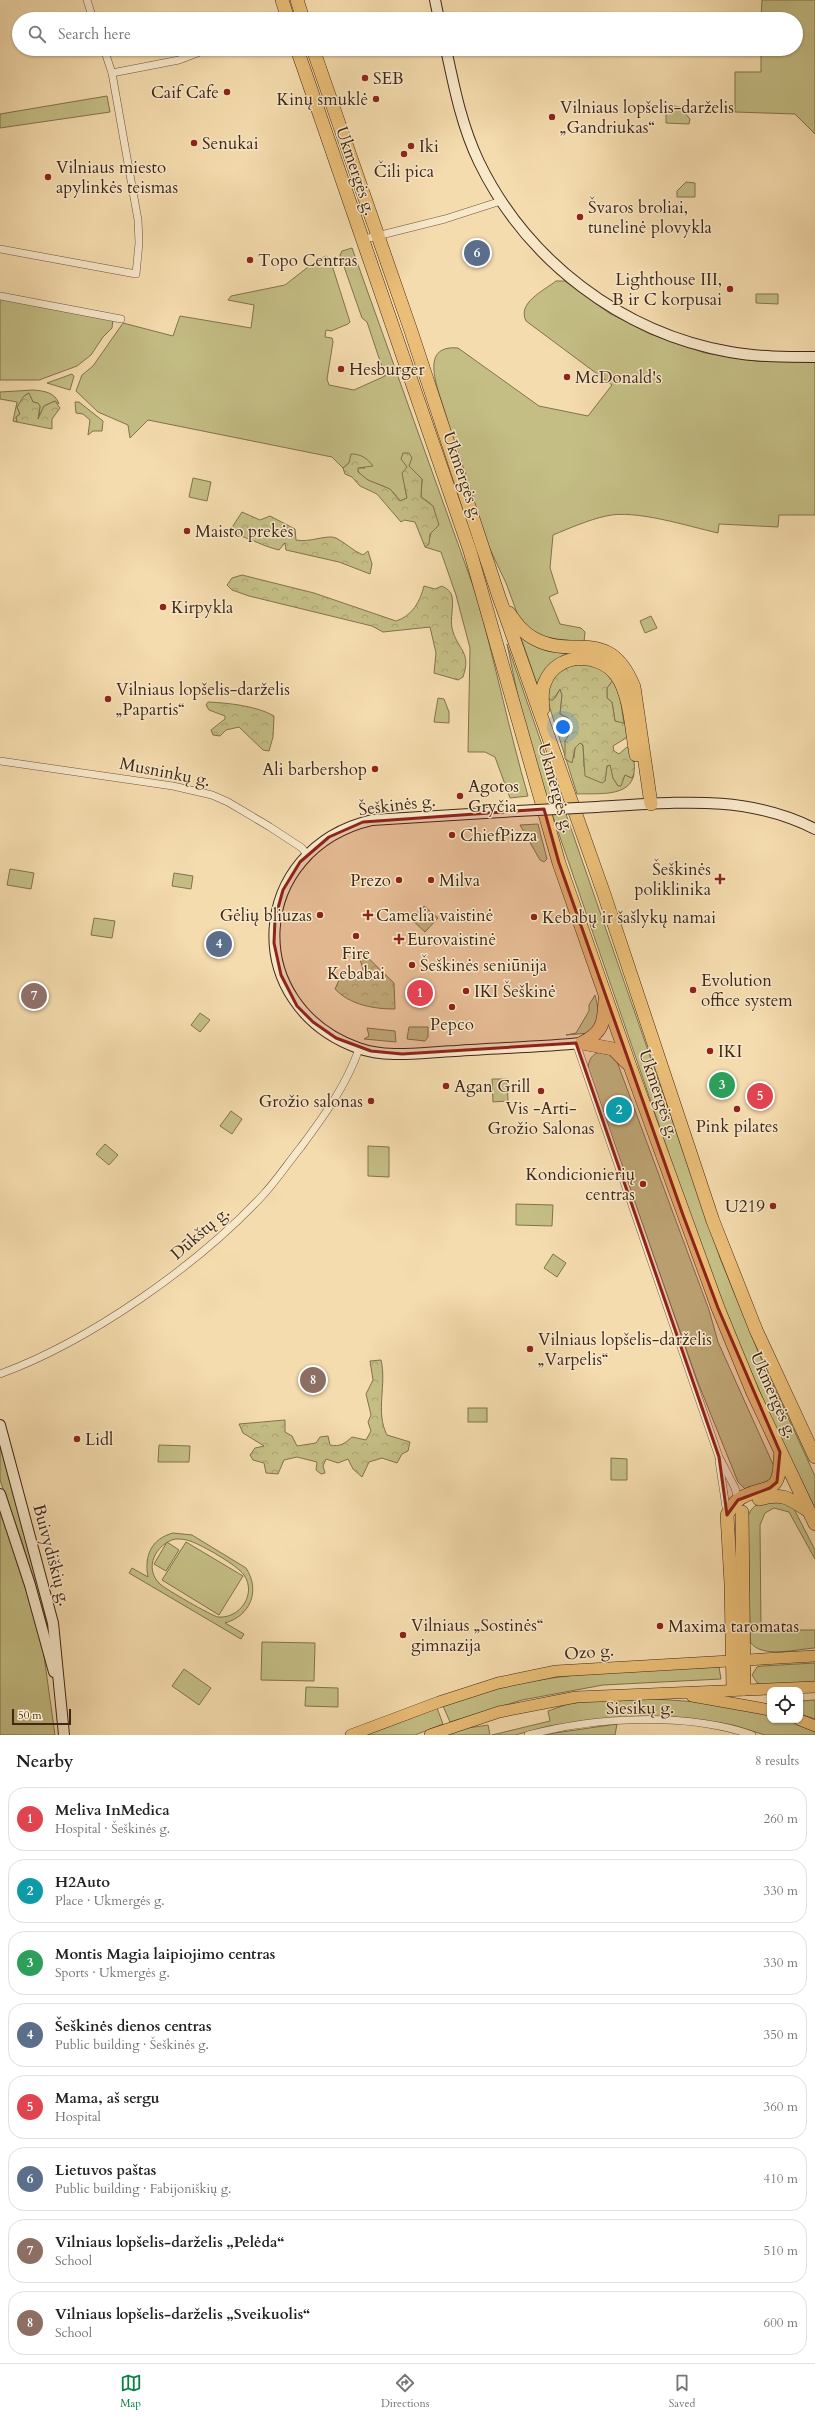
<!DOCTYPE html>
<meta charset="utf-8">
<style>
body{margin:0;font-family:Cardo,serif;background:#f6f6f6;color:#222}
.controls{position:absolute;right:12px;bottom:12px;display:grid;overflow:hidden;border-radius:8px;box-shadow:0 1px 3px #0004}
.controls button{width:36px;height:36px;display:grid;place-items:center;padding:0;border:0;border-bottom:1px solid #e0e0e0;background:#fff;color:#222;font:20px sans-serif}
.scale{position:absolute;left:12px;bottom:10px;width:59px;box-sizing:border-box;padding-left:4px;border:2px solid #402717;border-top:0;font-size:11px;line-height:14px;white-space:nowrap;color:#402717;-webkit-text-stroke:3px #f8e8ca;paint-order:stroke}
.you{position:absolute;left:563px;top:727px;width:14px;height:14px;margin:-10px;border:3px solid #fff;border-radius:50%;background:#1a73e8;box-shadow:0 0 0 6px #1a73e833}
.badge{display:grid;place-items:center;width:26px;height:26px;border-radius:50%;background:#0b8043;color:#fff;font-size:13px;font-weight:700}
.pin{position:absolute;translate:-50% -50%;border:2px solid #fff;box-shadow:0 1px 4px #0006}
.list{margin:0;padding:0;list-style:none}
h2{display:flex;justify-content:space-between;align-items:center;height:52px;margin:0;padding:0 16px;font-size:17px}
h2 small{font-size:13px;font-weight:400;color:#767676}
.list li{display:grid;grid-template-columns:26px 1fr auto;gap:12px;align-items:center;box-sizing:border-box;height:64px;margin:0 8px 8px;padding:0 8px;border:1px solid #e0e0e0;border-radius:16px}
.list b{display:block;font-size:15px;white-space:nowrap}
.list p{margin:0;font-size:13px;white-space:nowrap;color:#767676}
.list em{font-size:13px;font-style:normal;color:#767676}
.icon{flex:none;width:22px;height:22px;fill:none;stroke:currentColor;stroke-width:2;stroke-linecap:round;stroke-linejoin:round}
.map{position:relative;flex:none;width:815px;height:1735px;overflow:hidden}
.search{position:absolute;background:#fff;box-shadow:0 1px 3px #0004;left:12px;right:12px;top:12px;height:44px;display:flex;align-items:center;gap:10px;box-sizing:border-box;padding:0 14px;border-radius:22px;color:#767676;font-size:15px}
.sheet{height:628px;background:#fff}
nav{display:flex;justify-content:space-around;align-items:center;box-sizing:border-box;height:56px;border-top:1px solid #e0e0e0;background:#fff;font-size:11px;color:#767676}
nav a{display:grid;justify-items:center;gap:2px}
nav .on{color:#0b8043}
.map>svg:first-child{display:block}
</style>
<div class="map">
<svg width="815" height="1735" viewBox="0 0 815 1735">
<defs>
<pattern id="forest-crowns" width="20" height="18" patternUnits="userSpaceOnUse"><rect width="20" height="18" fill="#c4be85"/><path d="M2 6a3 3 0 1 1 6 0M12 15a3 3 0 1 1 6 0" fill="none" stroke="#a9a372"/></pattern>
</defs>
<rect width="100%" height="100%" fill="#f5dcae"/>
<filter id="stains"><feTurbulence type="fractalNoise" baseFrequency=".005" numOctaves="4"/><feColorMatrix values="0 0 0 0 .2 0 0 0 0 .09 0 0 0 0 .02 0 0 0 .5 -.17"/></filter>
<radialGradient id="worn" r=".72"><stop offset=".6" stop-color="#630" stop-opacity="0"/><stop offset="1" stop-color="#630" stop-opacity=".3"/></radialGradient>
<!-- green -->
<g fill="#c4be85" stroke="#82724e" fill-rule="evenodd">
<polygon points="762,0 815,0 815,134 795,114 735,112 735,72 761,72 761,49 796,49 796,19 761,19"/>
<polygon points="107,96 110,112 0,128 0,114"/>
<polygon points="674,106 680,107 690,119 689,124 666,123 666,113"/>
<polygon points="686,182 695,183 695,197 677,197 677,191"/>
<path d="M352,248l125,349c18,66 32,133 51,199l-18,2 -15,-41 -10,-5h-17l2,-104 -14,-53 -15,-43 -16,-5c5,-5 12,-33 8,-40 -2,-4 -8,-7 -12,-10l1,-18 -13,-13 -2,1 -2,21 2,10 -7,3c-3,-4 -6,-9 -11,-12 -10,-6 -29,-8 -32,-21h8l-16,-5 -6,5 -11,-11 -184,-37 -18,18 -2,-13 -30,-13 -22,-21 6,-16 11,-9 30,-43 50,13 7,-20 71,12 3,-23 -26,-5 3,-4 54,-11 32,-25 9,-4 4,3 20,63 -2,2 -17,7 -5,-1 -1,7 7,1 1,4 -6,37 2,6 25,5 31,-14 -18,-54 -5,-4 -22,-63 2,-4z"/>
<path d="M556,281h9l44,32 18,9 23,12 55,19 51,8 59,1v153h-36l-1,12 -59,-3 -1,9c-31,-7 -83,-24 -112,-17 -18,4 -36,12 -53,19l-3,33 8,25 -9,4 11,27 21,4 4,4 -1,10 -44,-5 -20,-16 -14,-38 -18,-38 -39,-118c-4,-25 -37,-83 9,-79l81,58 49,10 24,-31 -86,-64c-9,-18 17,-30 30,-40z"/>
<polygon points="756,294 778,294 778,304 756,303"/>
<polygon points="0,299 113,319 112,328 103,337 91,355 77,366 39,380 0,380"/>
<polygon points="72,374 74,376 70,390 47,383"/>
<path d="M33,390c11,1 22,2 26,14l-4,-3 -11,5 -5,14 1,-14 -7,-4 -5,-9 -11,14 3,7 -4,3 1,5 -4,-1 4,-19 -17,-3v-7z"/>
<polygon points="75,402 79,402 103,421 102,431 93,431 88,435 90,420 83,414 76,413"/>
<polygon points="193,478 211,482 207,501 189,497"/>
<polygon points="651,616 657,628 645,633 640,621"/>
<polygon points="520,635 562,649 623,678 538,687"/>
<polygon points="507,644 720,1258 759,1354 815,1476 815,1508 775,1426 731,1326 692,1221 528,744"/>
<polygon points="614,679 620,696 624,724 615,721 612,702 607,698 607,688"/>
<path d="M560,689l2,6 -2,19 8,4 4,12 -7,11 9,17 1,-10 5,-5 3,2 1,22 21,14 2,-15 4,-1 2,13 5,8 7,-11 7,3 2,-4c-4,24 -38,19 -57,20l-29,-92 -1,-6 8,2z"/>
<polygon points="438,698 444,699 449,712 449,723 434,722"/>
<polygon points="538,824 547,859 544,862 540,860 520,825"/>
<polygon points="10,869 34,873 31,889 7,885"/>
<polygon points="174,873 193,876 191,889 172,886"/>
<polygon points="424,906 438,918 425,932 411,919"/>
<polygon points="94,918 115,921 112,938 91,935"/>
<polygon points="595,995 600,1017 590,1033 566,1035 576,1033 589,1011 589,1005"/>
<polygon points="200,1013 210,1020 200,1032 191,1025"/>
<polygon points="409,1027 428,1027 428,1037 425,1041 407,1039"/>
<polygon points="367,1028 395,1031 396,1042 364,1039 369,1036"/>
<path d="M606,1051l10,8 93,251 9,32 58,129 -1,8 -29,11 -8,-8 -41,-102 -109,-312c1,-12 7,-16 18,-17z"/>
<polygon points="492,1079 507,1079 508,1101 493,1102"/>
<polygon points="231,1111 242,1119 232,1134 220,1126"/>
<polygon points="105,1144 118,1155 109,1165 96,1154"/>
<polygon points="368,1146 389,1147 389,1177 368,1176"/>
<polygon points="516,1204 553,1205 552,1226 516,1225"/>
<polygon points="553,1254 566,1263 557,1277 544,1268"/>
<rect x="468" y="1408" width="19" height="14"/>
<polygon points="159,1445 190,1446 189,1462 158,1462"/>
<polygon points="0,1446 24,1526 55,1658 23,1545 0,1480"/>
<polygon points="611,1458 627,1459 627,1480 611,1480"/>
<path d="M780,1499l12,6 23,45v9l-26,-47 -15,-4 -9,5 -5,12 1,105h54v18c-19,1 -53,11 -65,-6l-2,-125c4,-15 18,-16 32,-18z"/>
<polygon points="0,1510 29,1596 43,1649 55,1735 0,1735"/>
<path d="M173,1533l19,2 54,33c15,23 4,48 -21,55l19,11 -3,5 -112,-66 3,-5 16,9c-4,-21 3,-38 25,-44zM175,1539c5,0 10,0 15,2 12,4 47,24 54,34 13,19 -4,44 -26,42 -6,-1 -53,-28 -58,-33 -17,-16 -4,-40 15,-45z"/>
<polygon points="167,1542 179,1550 166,1571 154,1564"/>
<polygon points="186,1542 243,1576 219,1615 162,1580"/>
<polygon points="262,1642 315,1643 314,1681 261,1680"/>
<polygon points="815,1663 815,1682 764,1685 758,1684 752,1675 757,1667 762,1666"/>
<path d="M719,1667l2,12 -118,6 -81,15 -72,22 -7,-16c28,-9 56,-19 85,-24 63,-12 127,-12 191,-15z"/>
<polygon points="184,1669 211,1688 199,1705 172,1686"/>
<polygon points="306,1687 338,1688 338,1707 305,1706"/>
<polygon points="656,1699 712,1703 770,1715 770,1720 786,1720 815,1731 815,1735 765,1735 733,1725 686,1718 602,1719 549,1726 515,1735 492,1735 550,1721 548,1711 568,1704 590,1701"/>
<polygon points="815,1700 815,1719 800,1714 800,1701"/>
<polygon points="437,1708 443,1724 415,1735 366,1735"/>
<polygon points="617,1724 615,1735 545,1735 555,1733"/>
<polygon points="488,1725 490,1735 447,1735 468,1728"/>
</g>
<!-- forest -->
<g fill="url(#forest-crowns)" stroke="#82724e">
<polygon points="29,393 33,402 38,403 40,406 38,419 44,406 55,401 60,408 52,419 52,429 17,422 16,417 20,414 17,407 24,396"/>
<path d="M403,453h6l3,5 -3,8 13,13 -1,18 12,9 6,19 -9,9 -1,10 -4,3 -10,-25 -11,-2 -3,2 -24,-28 -17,-8 -8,-9 -7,-3 -2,-6 6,-5 2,-9c10,0 16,4 22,12l-15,2v4l10,8 22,9 10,12 7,-3 -5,-25 5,-6 -6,-8z"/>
<path d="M242,512l18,8 10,-4 25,13 1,11c13,3 32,-6 40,-2 10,5 17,13 27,17l5,-4 4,13 -2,10 -31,-12 -53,-12 -1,-7 -6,7c-17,-4 -29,-12 -45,-16l-3,-5z"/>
<path d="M242,575l72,18 82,28c16,-5 24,-19 28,-35l11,3 7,-3c5,3 9,5 10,11 2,10 -2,21 0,31 5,22 20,23 11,49l-5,3 -24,-7 2,-20 -6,-26 -47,5 -11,-6 -123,-30 -17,-6 -5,-5 5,-7z"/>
<path d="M589,662l18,7 7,10 -7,9v10l5,4 3,19 12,3 2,5 -3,9 -13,8 1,5 5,3 8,-7c7,7 10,23 5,31l-7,-3 -4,11h-3l-5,-8 -3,-13 -3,1 -2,15 -3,2 -17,-7 -2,-31 -3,-2 -5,5 -3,15 -7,-4v-18l7,-11 -4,-12 -8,-4 2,-19 -2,-6 -7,11h-3l-3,-4c5,-27 18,-29 42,-34z"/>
<path d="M208,702c21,1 49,4 66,14l-1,21 -4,14 -6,-1 -24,-23 -13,3 -6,6 -7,-1 -2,-5 14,-11v-3l-16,-6 -3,-5z"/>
<path d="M363,953l31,30 1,26c-21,0 -45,-4 -60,-20l6,-13 7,-5 13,2 2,-4 -4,-13z"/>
<path d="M381,1360c6,25 -6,52 6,75l23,7 -2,9 -6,3 -5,9 -15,-5 -13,4 -7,15 -9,-8 -5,-10 -10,4 -12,-4 -3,7 2,7 -4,1 -5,-4 1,-8 -20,-5 -13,3 -6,14 -12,-1 -2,-10 -11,-3 -3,-5 5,-7 9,-2 -21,-13 -4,-9 46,-4v12l7,4 5,10 19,-3 4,-6 8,-1 2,9c10,2 14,-1 22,-8l14,3 5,-9 -3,-9 3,-7 -5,-21 7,-14 -3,-19z"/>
</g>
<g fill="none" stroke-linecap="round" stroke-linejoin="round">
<!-- street casing -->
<g stroke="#6d543d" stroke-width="8">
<g id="street">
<polyline points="87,0 93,19"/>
<polyline points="112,73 179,60 208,49"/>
<polyline points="361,240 445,219 501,201"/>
<polyline points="0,249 136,274 139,243 138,220 112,73 104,49"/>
<polyline points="0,296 121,319"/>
<polyline points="0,761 173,786 212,795 228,802 270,827 302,848 307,855"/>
<polyline points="576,1043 719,1457 735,1488 739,1503"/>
<path d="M0,1374c90,-33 198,-109 263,-179 14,-15 25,-32 38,-48 23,-31 45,-61 58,-98"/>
<polyline points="719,1461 727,1514"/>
<path d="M528,1735c67,-18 158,-23 224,0"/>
</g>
</g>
<!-- secondary casing -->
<g stroke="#402717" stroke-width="12">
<g id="secondary">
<polyline points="435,0 439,19"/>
<path d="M446,49c8,38 16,78 33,113 48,99 143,171 251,190 28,5 57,5 85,5"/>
<path d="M597,807c77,-4 147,-14 218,22"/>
<path d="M517,811l-145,9c-123,29 -132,185 -14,228 30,11 66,4 97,3 42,-3 84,-4 127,-8"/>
<polyline points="0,1425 53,1623 64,1735"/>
<polyline points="0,1494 30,1585 54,1672"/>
</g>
</g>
<!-- primary casing -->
<g stroke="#402717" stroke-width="12">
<g id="primary">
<polyline points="692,1696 770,1710"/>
<polyline points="800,1720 815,1726"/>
<polyline points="351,1735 439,1702 498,1683 556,1671 815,1656"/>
<polyline points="430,1735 499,1712 576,1697 815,1687"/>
</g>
</g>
<!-- highway casing -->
<g stroke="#402717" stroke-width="14">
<g id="highway">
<polyline points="282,0 288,19"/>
<polyline points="297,0 303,19"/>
<polyline points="297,49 470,551 559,863 630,1066 718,1308 753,1393 815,1524"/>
<polyline points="313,49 410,328 499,597 604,894 713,1221 756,1330 815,1457"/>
<path d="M509,613c7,10 14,20 26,26 39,21 74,-14 99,48l17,117"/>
<path d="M543,709c-1,-9 -2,-19 2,-27 12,-30 54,-30 71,-7 14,17 16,58 20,80"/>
<path d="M582,1043c21,-11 22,-20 23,-43"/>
<polyline points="582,1043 613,1049 627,1063"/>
<path d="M759,1499c23,-6 29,-2 48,11"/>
<polyline points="742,1512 744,1689"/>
<path d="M733,1689l-2,-106 -4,-68c3,-5 6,-12 11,-15 25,-18 43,0 42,-44"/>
</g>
</g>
<!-- street -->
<use href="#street" stroke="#f8e8ca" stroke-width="7"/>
<!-- secondary -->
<use href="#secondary" stroke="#f8e8ca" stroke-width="10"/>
<!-- primary -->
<use href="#primary" stroke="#eabe77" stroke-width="11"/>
<!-- highway -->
<use href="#highway" stroke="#eabe77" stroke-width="13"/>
<!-- secondary-bridge casing -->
<g stroke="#402717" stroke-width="12" stroke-linecap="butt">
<polyline id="secondary-bridge" points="517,811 597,807"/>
</g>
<!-- secondary-bridge -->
<use href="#secondary-bridge" stroke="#f8e8ca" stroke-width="10"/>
</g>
<!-- marked area -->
<path fill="#8f2418" fill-opacity="0.2" stroke="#8f2418" stroke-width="3" stroke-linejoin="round" d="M544,809l15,54 124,352 35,93 62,144 -3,30 -7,6 -32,12 -11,15 -8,-58 -143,-414 -174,11 -31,-3 -35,-13 -23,-16 -16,-16 -16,-31 -7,-32 1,-24 8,-29 17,-28 29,-25 34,-15z"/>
<!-- markers -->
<g fill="#8f2418" stroke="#f8e8ca" stroke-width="1.5">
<circle cx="365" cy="78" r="4"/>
<circle cx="227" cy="92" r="4"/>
<circle cx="376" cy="99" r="4"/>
<circle cx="552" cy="117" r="4"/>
<circle cx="194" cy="143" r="4"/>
<circle cx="411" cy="146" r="4"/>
<circle cx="404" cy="154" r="4"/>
<circle cx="48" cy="177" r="4"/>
<circle cx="580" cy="217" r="4"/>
<circle cx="250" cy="260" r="4"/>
<circle cx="730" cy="289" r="4"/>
<circle cx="341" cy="369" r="4"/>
<circle cx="567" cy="377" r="4"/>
<circle cx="187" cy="531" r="4"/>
<circle cx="163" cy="607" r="4"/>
<circle cx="108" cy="699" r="4"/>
<circle cx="375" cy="769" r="4"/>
<circle cx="460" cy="796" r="4"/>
<circle cx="452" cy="835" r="4"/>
<path d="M718 873h4v4h4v4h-4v4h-4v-4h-4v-4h4z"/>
<circle cx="399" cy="880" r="4"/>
<circle cx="431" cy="880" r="4"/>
<circle cx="320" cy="915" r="4"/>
<path d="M366 909h4v4h4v4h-4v4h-4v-4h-4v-4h4z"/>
<circle cx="534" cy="917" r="4"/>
<circle cx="356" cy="936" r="4"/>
<path d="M397 933h4v4h4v4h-4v4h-4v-4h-4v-4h4z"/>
<circle cx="412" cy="965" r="4"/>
<circle cx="693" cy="990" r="4"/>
<circle cx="466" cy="991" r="4"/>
<circle cx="452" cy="1007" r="4"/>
<circle cx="710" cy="1051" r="4"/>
<circle cx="446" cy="1086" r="4"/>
<circle cx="541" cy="1091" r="4"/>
<circle cx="371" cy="1101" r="4"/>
<circle cx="737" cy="1109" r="4"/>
<circle cx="643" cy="1184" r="4"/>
<circle cx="773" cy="1206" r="4"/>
<circle cx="530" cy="1349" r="4"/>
<circle cx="77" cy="1439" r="4"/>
<circle cx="660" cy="1626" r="4"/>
<circle cx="403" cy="1635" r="4"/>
</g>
<g text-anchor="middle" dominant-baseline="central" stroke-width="3" stroke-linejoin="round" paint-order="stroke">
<!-- poi labels -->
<g font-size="17" fill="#402717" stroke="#f8e8ca" text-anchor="start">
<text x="373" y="78">SEB</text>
<text x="219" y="92" text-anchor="end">Caif Cafe</text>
<text x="368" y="99" text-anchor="end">Kinų smuklė</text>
<text x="560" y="107">Vilniaus lopšelis-darželis<tspan x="560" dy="20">„Gandriukas“</tspan></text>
<text x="202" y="143">Senukai</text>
<text x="419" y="146">Iki</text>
<text x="56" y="167">Vilniaus miesto<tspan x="56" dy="20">apylinkės teismas</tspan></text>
<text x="404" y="171" text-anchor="middle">Čili pica</text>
<text x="588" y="207">Švaros broliai,<tspan x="588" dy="20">tunelinė plovykla</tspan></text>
<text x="258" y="260">Topo Centras</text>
<text x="722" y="279" text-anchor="end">Lighthouse III,<tspan x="722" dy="20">B ir C korpusai</tspan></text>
<text x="349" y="369">Hesburger</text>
<text x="575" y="377">McDonald's</text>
<text x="195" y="531">Maisto prekės</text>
<text x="171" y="607">Kirpykla</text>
<text x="116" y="689">Vilniaus lopšelis-darželis<tspan x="116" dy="20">„Papartis“</tspan></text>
<text x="367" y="769" text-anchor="end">Ali barbershop</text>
<text x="468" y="786">Agotos<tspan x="468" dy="20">Gryčia</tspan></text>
<text x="460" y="835">ChiefPizza</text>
<text x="711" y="869" text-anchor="end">Šeškinės<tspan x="711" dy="20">poliklinika</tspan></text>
<text x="391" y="880" text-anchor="end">Prezo</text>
<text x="439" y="880">Milva</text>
<text x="312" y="915" text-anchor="end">Gėlių bliuzas</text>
<text x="376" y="915">Camelia vaistinė</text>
<text x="542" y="917">Kebabų ir šašlykų namai</text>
<text x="407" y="939">Eurovaistinė</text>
<text x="356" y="953" text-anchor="middle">Fire<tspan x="356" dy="20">Kebabai</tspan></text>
<text x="420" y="965">Šeškinės seniūnija</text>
<text x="701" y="980">Evolution<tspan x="701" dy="20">office system</tspan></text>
<text x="474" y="991">IKI Šeškinė</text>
<text x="452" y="1024" text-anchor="middle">Pepco</text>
<text x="718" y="1051">IKI</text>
<text x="454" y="1086">Agan Grill</text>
<text x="363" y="1101" text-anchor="end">Grožio salonas</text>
<text x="541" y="1108" text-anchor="middle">Vis -Arti-<tspan x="541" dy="20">Grožio Salonas</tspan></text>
<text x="737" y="1126" text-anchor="middle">Pink pilates</text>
<text x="635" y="1174" text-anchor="end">Kondicionierių<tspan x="635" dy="20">centras</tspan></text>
<text x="765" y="1206" text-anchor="end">U219</text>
<text x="538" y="1339">Vilniaus lopšelis-darželis<tspan x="538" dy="20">„Varpelis“</tspan></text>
<text x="85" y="1439">Lidl</text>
<text x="411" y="1625">Vilniaus „Sostinės“<tspan x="411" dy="20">gimnazija</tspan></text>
<text x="668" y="1626">Maxima taromatas</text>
</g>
<!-- street labels -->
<g font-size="17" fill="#402717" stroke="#f8e8ca">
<text transform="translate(356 171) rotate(71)">Ukmergės g.</text>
<text transform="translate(463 476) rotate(71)">Ukmergės g.</text>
<text transform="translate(165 772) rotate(11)">Musninkų g.</text>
<text transform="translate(556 788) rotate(74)">Ukmergės g.</text>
<text transform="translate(397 805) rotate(-7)">Šeškinės g.</text>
<text transform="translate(659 1094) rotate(71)">Ukmergės g.</text>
<text transform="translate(200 1233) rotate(-41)">Dūkštų g.</text>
<text transform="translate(774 1395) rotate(66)">Ukmergės g.</text>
<text transform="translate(52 1555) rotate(75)">Buivydiškių g.</text>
<text transform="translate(589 1652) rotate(-5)">Ozo g.</text>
<text transform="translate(640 1708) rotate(-1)">Siesikų g.</text>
</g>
</g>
<rect width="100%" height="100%" filter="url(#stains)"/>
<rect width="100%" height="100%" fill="url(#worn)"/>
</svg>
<div class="controls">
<button><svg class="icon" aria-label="locate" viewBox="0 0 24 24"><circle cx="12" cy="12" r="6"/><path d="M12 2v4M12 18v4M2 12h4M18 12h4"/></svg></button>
</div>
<div class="scale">50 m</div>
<div class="you"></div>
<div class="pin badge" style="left:420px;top:993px;background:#e0444e">1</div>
<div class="pin badge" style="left:619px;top:1110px;background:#0f9aa8">2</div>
<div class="pin badge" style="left:722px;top:1085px;background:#2e9e5b">3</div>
<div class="pin badge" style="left:219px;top:944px;background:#5c6f8a">4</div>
<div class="pin badge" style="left:760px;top:1096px;background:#e0444e">5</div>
<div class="pin badge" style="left:477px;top:253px;background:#5c6f8a">6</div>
<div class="pin badge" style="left:34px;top:996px;background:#8d6e63">7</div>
<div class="pin badge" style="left:313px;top:1380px;background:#8d6e63">8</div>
<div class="search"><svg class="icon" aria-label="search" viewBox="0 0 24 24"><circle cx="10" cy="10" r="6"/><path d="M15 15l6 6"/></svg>Search here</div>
</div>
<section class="sheet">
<h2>Nearby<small>8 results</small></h2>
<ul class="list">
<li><span class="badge" style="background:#e0444e">1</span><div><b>Meliva InMedica</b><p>Hospital · Šeškinės g.</p></div><em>260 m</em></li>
<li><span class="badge" style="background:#0f9aa8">2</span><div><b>H2Auto</b><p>Place · Ukmergės g.</p></div><em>330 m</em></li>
<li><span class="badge" style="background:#2e9e5b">3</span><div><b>Montis Magia laipiojimo centras</b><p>Sports · Ukmergės g.</p></div><em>330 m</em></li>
<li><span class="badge" style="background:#5c6f8a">4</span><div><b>Šeškinės dienos centras</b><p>Public building · Šeškinės g.</p></div><em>350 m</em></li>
<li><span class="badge" style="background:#e0444e">5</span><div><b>Mama, aš sergu</b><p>Hospital</p></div><em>360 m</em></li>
<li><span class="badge" style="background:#5c6f8a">6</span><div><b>Lietuvos paštas</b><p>Public building · Fabijoniškių g.</p></div><em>410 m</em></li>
<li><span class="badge" style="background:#8d6e63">7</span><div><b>Vilniaus lopšelis-darželis „Pelėda“</b><p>School</p></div><em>510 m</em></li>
<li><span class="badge" style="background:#8d6e63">8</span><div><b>Vilniaus lopšelis-darželis „Sveikuolis“</b><p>School</p></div><em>600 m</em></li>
</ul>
</section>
<nav>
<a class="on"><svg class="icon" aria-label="map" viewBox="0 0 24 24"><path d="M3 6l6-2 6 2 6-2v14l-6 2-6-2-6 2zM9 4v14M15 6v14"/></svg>Map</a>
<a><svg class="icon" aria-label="directions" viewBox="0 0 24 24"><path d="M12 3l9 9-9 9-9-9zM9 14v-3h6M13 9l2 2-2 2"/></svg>Directions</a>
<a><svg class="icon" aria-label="saved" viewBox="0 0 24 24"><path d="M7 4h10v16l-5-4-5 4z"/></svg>Saved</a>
</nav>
